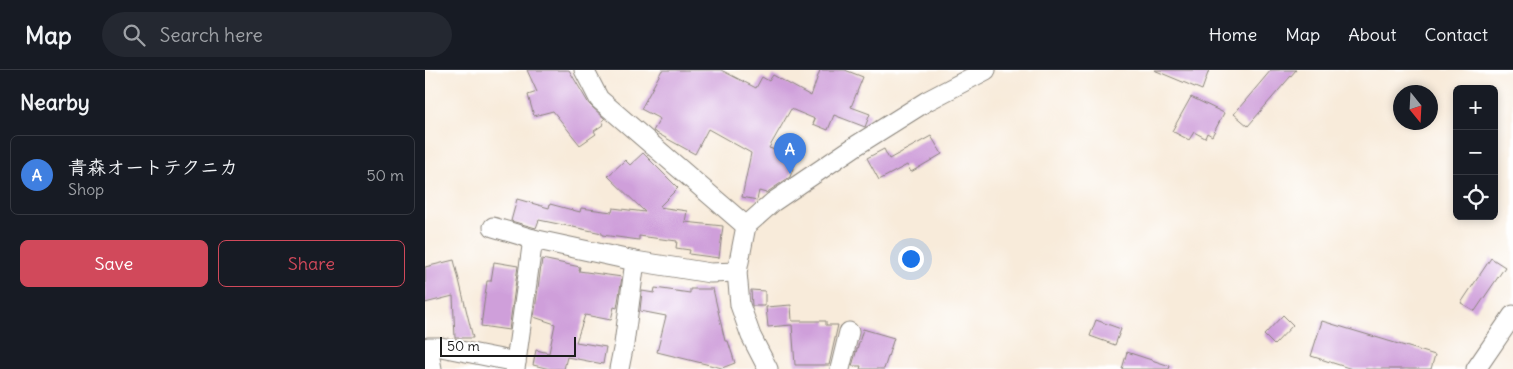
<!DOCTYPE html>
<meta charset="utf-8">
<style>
body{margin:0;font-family:Delius,"Klee One",sans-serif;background:#242831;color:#f1f3f6}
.controls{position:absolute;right:15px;top:15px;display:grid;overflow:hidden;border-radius:8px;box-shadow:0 2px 8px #0003}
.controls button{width:45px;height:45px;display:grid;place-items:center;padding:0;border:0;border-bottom:1px solid #363941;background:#171b24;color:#f1f3f6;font:25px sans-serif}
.compass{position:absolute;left:968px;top:15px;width:45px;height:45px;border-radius:50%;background:#171b24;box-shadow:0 2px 8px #0003;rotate:162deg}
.scale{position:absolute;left:15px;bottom:12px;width:136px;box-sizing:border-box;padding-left:5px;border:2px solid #1c1c1c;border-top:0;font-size:14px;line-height:18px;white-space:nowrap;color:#1c1c1c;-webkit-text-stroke:4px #fff;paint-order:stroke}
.you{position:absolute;left:485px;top:188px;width:18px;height:18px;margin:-12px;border:4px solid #fff;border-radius:50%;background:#1a73e8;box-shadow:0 0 0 8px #1a73e833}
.badge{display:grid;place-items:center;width:32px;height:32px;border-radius:50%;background:#d1495b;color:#fff;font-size:16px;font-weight:700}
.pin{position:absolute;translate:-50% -41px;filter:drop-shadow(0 1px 2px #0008)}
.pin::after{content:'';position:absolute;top:26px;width:18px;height:15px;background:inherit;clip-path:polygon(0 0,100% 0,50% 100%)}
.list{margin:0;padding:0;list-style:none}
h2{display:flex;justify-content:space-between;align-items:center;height:65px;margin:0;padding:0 20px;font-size:21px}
h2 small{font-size:16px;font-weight:400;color:#9ea1a6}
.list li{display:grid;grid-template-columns:32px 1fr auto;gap:15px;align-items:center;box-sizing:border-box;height:80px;margin:0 10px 10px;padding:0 10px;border:1px solid #363941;border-radius:8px}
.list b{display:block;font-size:19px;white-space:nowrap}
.list p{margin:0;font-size:16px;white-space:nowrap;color:#9ea1a6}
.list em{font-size:16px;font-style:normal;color:#9ea1a6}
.actions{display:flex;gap:10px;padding:15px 20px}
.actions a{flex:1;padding:11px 0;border:1px solid #d1495b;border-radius:8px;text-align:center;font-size:18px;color:#d1495b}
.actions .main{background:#d1495b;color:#fff}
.icon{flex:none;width:28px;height:28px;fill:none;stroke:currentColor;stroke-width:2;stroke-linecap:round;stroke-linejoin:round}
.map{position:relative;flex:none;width:1088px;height:299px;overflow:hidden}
header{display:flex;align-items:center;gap:30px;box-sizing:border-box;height:70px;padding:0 25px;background:#171b24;border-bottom:1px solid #363941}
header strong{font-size:24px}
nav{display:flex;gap:28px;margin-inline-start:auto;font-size:18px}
.search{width:350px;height:45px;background:#242831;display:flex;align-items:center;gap:12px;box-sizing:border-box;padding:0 18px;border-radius:28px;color:#9ea1a6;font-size:19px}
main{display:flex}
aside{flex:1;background:#171b24}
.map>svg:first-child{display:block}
</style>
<header>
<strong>Map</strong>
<div class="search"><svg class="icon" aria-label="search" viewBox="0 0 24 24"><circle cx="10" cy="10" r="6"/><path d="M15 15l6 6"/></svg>Search here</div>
<nav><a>Home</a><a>Map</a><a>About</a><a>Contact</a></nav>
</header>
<main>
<aside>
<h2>Nearby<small></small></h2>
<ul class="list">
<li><span class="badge" style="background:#3f7fe0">A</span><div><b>青森オートテクニカ</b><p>Shop</p></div><em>50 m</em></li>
</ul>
<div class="actions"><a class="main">Save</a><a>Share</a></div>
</aside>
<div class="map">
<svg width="1088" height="299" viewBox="0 0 1088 299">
<rect width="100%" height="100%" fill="#fff"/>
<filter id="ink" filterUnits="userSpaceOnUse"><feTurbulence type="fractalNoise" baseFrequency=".02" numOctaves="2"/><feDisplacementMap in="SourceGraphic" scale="10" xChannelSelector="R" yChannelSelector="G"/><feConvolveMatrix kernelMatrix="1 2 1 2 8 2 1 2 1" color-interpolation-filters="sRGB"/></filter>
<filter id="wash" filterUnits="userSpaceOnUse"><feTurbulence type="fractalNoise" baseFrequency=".0096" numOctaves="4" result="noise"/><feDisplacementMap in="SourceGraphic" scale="20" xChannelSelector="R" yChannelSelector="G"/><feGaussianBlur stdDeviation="1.12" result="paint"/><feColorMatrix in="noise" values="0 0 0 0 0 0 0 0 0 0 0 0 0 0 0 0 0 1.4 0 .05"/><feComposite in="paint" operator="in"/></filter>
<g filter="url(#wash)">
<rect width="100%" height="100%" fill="#f8ebda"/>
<g id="blocks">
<!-- building -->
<g fill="#cf9fda">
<polygon points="102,0 144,0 164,34 180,49 177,51 179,54 169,61 171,64 155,75 128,41 109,46 103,25 112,22"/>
<polygon points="237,0 296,0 331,18 337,7 344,11 348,5 386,26 395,0 420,0 438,7 426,37 445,44 440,57 409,45 403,60 388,54 390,49 366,39 344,78 372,87 365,107 341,123 334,121 332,130 317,127 326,83 283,59 270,84 228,61 235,49 216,39"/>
<polygon points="729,0 784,0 777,20"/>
<polygon points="846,0 871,0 823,56 809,44"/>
<polygon points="766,27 799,43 787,66 782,63 780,68 769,62 764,70 747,61"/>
<polygon points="506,66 517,84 486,102 482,95 454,110 442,88 459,79 464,89"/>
<polygon points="218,83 253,118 234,137 262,141 260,152 298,156 294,188 264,184 265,180 251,178 252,171 214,166 214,170 177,165 177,163 114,150 111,158 86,151 92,129 124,138 125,134 155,142 156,138 187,142 188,138 220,142 183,106 200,90 205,95"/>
<polygon points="1066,188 1080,197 1050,241 1036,233"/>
<polygon points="117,189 155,197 154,201 197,207 192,238 189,237 186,250 160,245 151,272 181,277 178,294 142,287 139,299 125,299 108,295 111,280 124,283 130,254 109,247"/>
<polygon points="29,190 35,214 48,268 30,268 28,226 0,233 0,197"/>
<polygon points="69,192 93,196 84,260 56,256 62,211 66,211"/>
<polygon points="230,218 265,223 265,219 288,219 300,271 303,271 310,293 297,298 232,282 241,246 215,241 217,221 229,223"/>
<polygon points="326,220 340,221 340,236 327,236"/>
<polygon points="366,235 367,251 401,251 401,255 413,255 404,295 370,295 367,255 343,257 341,237"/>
<polygon points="858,245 868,255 849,275 839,265"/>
<polygon points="671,250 696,259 690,275 665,266"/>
<polygon points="897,251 1010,285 1006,299 927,299 886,286"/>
<polygon points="438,259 469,268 459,299 435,299 436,296 427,296"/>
<polygon points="702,282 745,296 744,299 697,299"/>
</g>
</g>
</g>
<g filter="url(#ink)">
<use href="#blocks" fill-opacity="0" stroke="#8a847b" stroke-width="1"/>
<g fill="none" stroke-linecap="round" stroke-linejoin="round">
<!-- minor casing -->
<g stroke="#8a847b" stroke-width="21">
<g id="minor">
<polyline points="159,0 174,29 321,156"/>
<polyline points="68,157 108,169 210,191"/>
<polyline points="7,299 3,277 16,277 91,292"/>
<polyline points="90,299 108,169"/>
<polyline points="194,299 199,274 210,191 285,203 312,202"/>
<polyline points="343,299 326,266 315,235 312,202 321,156 348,132 432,75 502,31 561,0"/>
<polyline points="415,299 424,262"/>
<polyline points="1051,299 1088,245"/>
</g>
</g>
<!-- minor -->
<use href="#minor" stroke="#fff" stroke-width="19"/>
</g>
</g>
</svg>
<div class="controls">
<button>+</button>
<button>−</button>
<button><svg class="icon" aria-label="locate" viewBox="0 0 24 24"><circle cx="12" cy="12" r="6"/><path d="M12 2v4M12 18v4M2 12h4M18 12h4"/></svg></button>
</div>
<svg class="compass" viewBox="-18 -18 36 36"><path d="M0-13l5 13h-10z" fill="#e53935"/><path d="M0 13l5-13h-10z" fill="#9ea1a6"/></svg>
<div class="scale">50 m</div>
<div class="you"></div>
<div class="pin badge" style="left:365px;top:104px;background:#3f7fe0">A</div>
</div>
</main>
